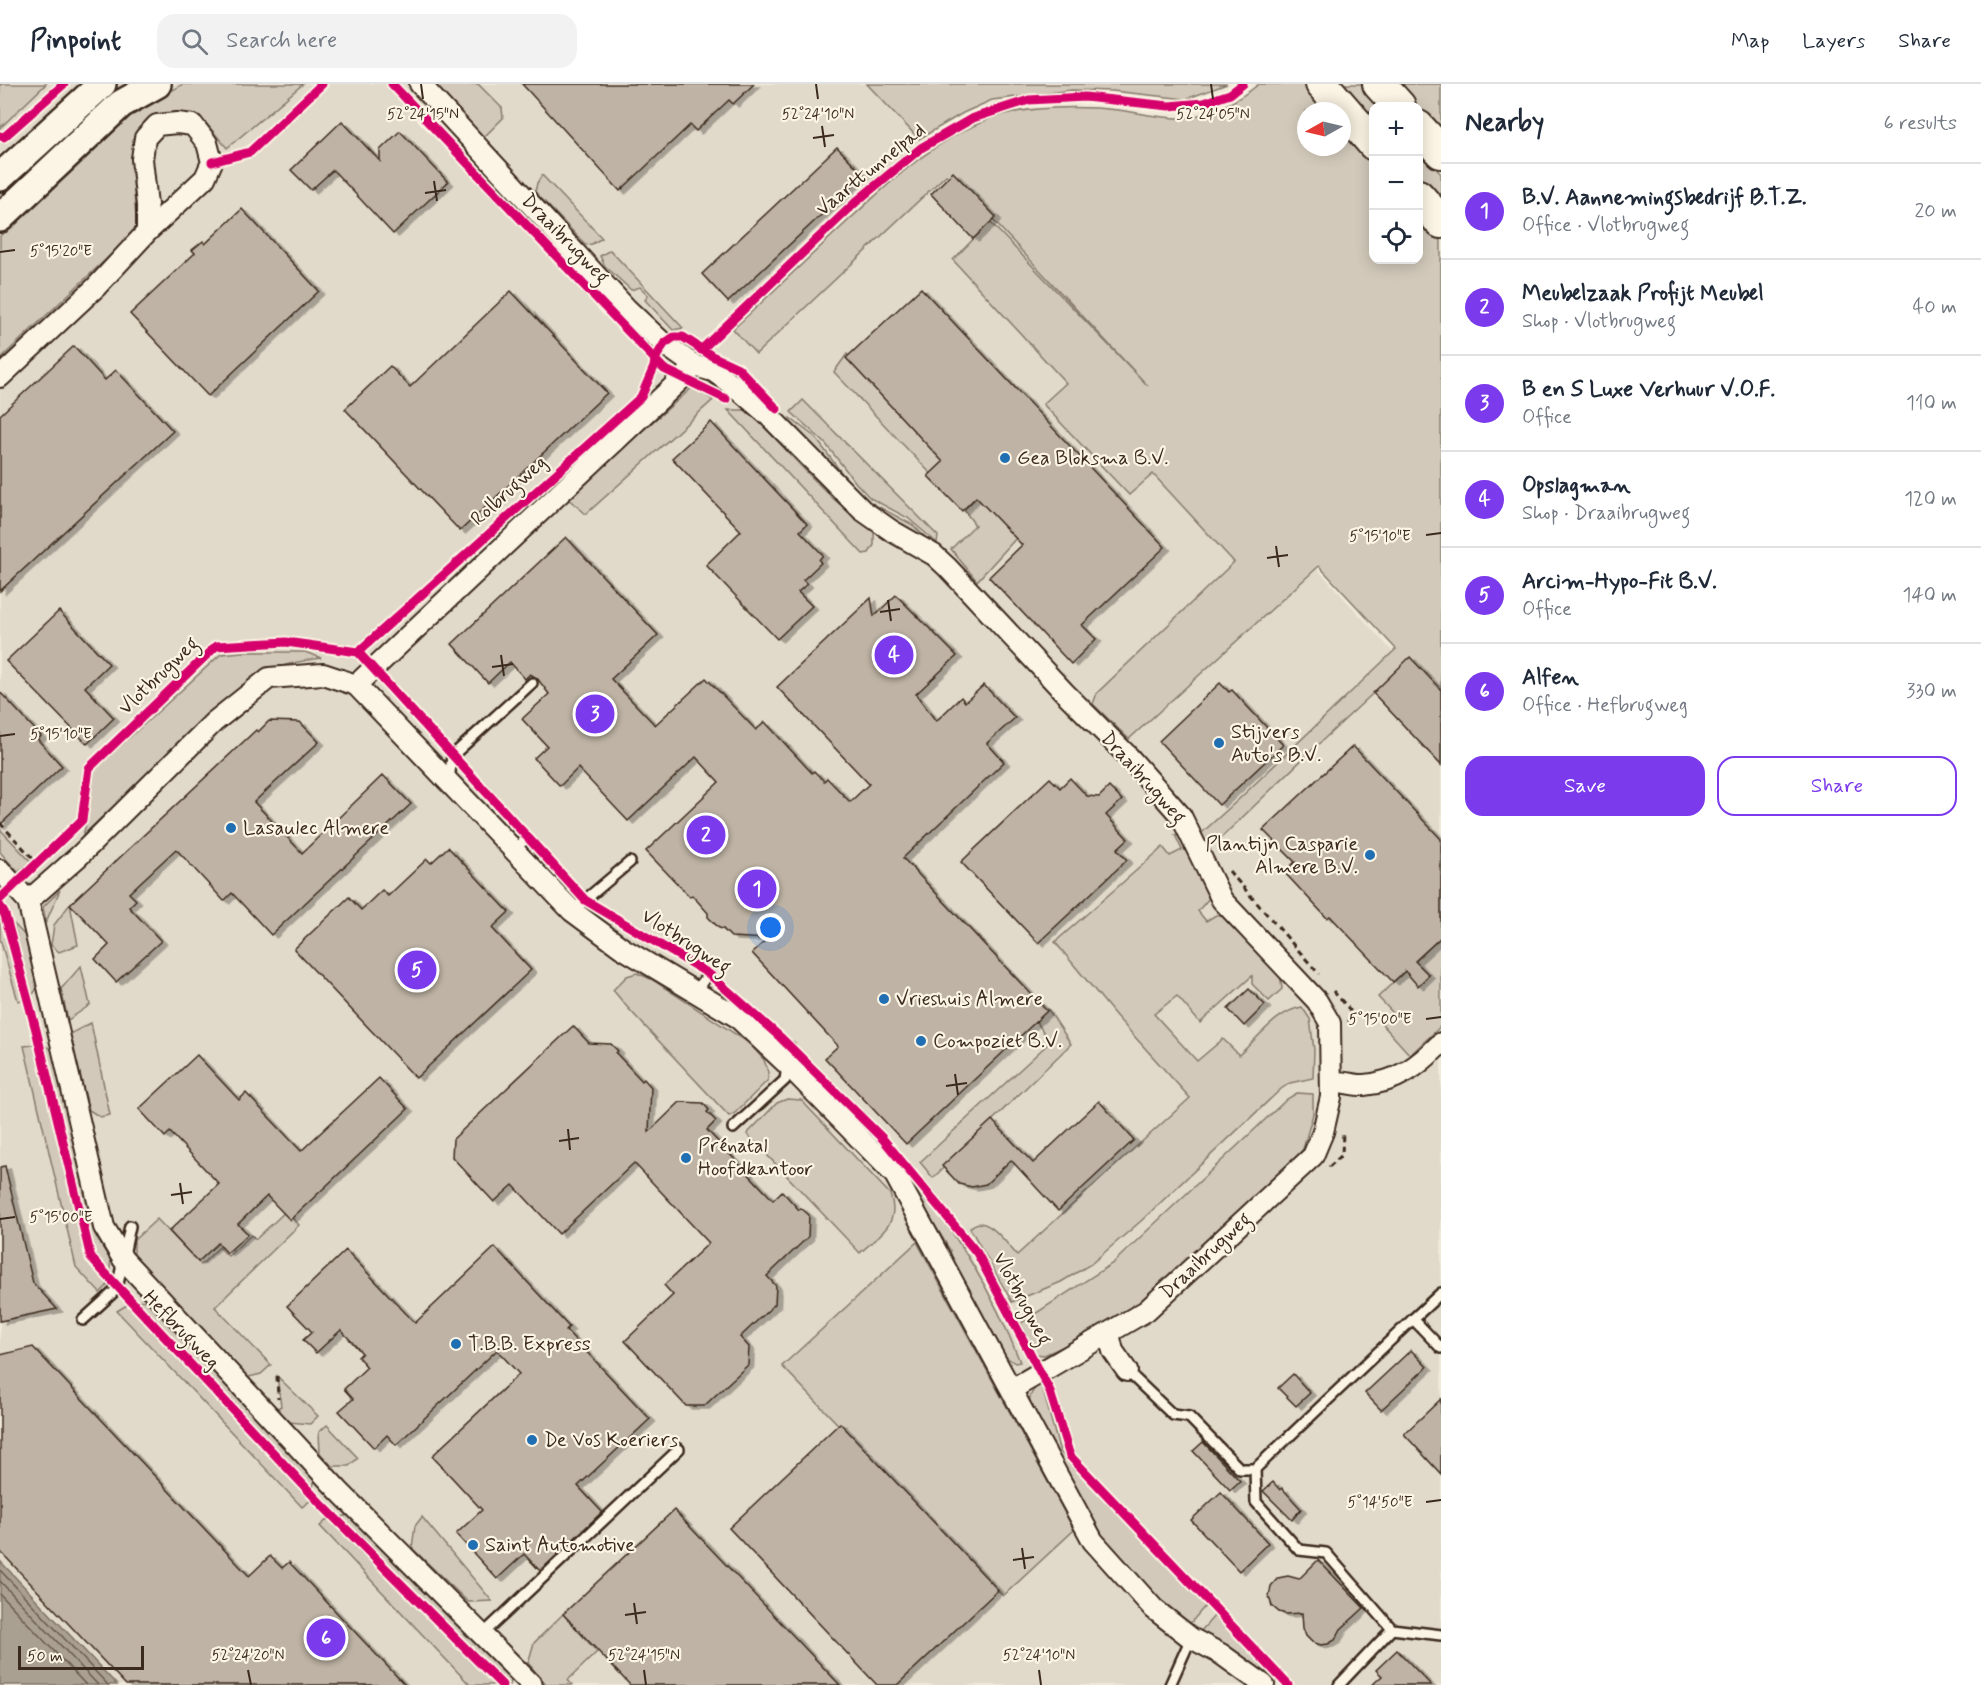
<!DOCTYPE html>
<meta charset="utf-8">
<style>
body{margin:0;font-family:Mynerve,sans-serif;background:#f2f2f3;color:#1f2937}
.controls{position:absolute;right:18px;top:18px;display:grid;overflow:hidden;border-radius:12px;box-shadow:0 3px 15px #0003}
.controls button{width:54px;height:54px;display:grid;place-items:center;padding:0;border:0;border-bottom:2px solid #e0e1e3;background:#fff;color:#1f2937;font:30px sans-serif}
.compass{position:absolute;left:1297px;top:18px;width:54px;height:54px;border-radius:50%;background:#fff;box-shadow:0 3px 15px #0003;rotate:262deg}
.scale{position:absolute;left:18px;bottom:15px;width:126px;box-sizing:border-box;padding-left:6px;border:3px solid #3b2a1e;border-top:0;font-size:16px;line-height:21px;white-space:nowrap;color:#3b2a1e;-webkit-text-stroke:4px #fcf5e5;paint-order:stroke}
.you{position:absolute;left:771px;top:844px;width:21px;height:21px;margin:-15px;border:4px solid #fff;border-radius:50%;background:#1a73e8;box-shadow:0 0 0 9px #1a73e833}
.badge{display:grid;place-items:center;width:39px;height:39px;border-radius:50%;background:#7c3aed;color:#fff;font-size:20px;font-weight:700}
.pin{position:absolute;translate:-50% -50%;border:3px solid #fff;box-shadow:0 2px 6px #0006}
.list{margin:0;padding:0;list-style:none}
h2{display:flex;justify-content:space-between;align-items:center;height:78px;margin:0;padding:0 24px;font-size:26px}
h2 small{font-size:20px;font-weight:400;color:#747a83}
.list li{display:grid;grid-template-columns:39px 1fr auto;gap:18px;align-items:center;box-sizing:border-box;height:96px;padding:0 24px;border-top:2px solid #e0e1e3}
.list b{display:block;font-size:22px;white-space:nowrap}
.list p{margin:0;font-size:20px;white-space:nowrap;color:#747a83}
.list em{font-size:20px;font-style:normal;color:#747a83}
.actions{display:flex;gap:12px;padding:18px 24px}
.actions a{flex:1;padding:14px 0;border:2px solid #7c3aed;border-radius:18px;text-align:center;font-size:21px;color:#7c3aed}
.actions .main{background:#7c3aed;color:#fff}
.icon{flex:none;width:33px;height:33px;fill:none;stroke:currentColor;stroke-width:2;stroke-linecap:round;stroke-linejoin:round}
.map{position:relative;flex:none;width:1441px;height:1601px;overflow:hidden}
header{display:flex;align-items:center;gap:36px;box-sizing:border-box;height:84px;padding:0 30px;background:#fff;border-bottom:2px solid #e0e1e3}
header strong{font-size:28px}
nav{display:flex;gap:33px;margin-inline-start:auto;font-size:21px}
.search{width:420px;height:54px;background:#f2f2f3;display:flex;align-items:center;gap:15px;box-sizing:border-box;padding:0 21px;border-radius:18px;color:#747a83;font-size:22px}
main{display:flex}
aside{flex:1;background:#fff}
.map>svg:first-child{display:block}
</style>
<header>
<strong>Pinpoint</strong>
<div class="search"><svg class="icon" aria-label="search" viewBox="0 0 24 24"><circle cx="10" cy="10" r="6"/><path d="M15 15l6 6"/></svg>Search here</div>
<nav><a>Map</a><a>Layers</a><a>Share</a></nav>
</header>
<main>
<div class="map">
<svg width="1441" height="1601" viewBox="0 0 1441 1601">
<defs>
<filter id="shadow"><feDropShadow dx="5.5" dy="3" stdDeviation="0" flood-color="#0004"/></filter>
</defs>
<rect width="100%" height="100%" fill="#f0e9d9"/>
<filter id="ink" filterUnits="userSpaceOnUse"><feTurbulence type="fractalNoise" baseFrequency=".0167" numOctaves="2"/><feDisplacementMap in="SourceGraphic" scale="12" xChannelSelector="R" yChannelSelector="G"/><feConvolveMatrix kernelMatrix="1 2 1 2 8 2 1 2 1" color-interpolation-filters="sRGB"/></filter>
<g filter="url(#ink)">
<!-- built -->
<polygon fill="#e1d9c9" points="0,0 867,0 1241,401 1441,621 1441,1601 0,1601"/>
<!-- green -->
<g fill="#d2c9ba" stroke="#867a6c" stroke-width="1.5">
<polygon points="0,0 46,0 0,44"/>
<polygon points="183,0 303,0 227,64 206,39 184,33 139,52 131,72 137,146 0,275 0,152 118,38"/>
<polygon points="434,0 478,0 502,24 503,34 485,52 479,54"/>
<polygon points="867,0 1227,0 1186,15 1112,7 1072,6 992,16 963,29 919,55"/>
<path d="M1259,0h50l23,27h-26v36h36v-25l31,37 1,101h44l1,-48 22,26v477l-43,-45 -88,82 -88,85 -7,6h-15l-5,-4 43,-39 158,-151 -77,-83 -190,173 -36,-35 4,-11 137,-131 -81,-88 -24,21 -86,-91 23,-21 -113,-123 37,-38 158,164 -186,-199 -16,-12 -190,179 -23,-25c39,-36 77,-73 116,-109 43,-40 86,-81 143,-102 33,-12 91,-12 126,-8 21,2 52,11 72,7 26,-5 49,-17 69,-33z"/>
<polygon points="1333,0 1364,0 1384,22 1374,22 1373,47"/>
<polygon points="1389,0 1441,0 1441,61 1419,35 1418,22 1408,22"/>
<polygon points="1418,64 1441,90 1441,126 1419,99"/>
<polygon points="542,91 602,154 592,160 586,161 535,108 537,99"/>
<polygon points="610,166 683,244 673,246 645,216 648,211 640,203 631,206 605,182 600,172"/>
<polygon points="847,270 946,375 931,390 834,288"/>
<polygon points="693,303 713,316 586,430 566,413"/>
<polygon points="803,316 938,452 937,459 908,434 870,414 856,399 825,359 791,328"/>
<path d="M728,326h20c39,39 80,91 126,121v14l-5,8 -6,1z"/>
<polygon points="790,334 815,353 847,396 866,416 913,441 931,459 874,429 790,347"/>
<polygon points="978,412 1018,452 977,497 951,465 975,441 964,426"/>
<path d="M242,568h63l16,6c-36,5 -56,11 -85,33l-153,144 4,-14 6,-50 128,-117z"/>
<polygon points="0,745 31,778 18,788 0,768"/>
<path d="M1175,751l7,2 28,60 -12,14 8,10 10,-6 9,-1 55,59 2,16 -13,12 -17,-17v-8l-52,47 -23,-27 -23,18 43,47 26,-22 16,16c19,-17 38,-44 63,-48l8,12 4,31 -1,28 -23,5 -9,6 -140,132 -50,43 -30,18 -49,20 -42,-74c16,-17 37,17 47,27l173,-157 -74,-82 -61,-74 108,-95 7,9 12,-6z"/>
<polygon points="60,806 46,838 43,823"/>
<polygon points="70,820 78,861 59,868 51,861 54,841"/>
<polygon points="0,827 2,830 23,916 18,917 0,855"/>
<polygon points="14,840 30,857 40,900 31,913"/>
<polygon points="1441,853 1441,942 1410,971 1382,940 1393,929 1378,913"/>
<polygon points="81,882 90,921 68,936 61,905"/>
<polygon points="637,889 653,896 749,959 764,976 768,988 768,996 735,1029 729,1032 627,923 613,906 627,892"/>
<polygon points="1048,925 1071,960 933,1094 920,1078 1050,958 1036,937"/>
<polygon points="91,939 110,1031 100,1033 89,1026 70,950"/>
<polygon points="43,960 55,968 101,1161 111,1177 107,1202 100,1209 76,1183 24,962"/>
<polygon points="1297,1009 1313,1010 1313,1030 1303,1065 1288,1085 1248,1118 1150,1212 1125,1230 1067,1261 1044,1271 1036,1270 1021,1239 1113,1179 1287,1015"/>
<path d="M787,1015l14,1 89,94c11,30 -10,40 -30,59l-113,-119 30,-31z"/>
<path d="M896,1078c53,57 96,127 124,200l-5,1 -15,-10 -48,-93 -2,-10z"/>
<polygon points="286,1127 299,1141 215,1223 271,1281 261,1290 245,1294 134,1173 134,1156 157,1135 201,1181 219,1163 228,1172 251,1151 256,1155"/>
<polygon points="917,1158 1074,1446 1003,1512 782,1282"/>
<polygon points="135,1216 149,1217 315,1393 311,1416 302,1423 117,1227"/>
<polygon points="277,1292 318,1332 310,1340 289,1338 276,1325 281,1322"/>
<path d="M1041,1299l19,69 20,19 126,134 -18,21 -18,-12 -69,-75 -72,-136c1,-9 4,-14 12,-20z"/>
<polygon points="327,1341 358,1374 349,1382 332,1382 320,1369 319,1348"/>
<polygon points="351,1431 512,1594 510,1601 470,1601 320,1442 328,1435"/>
<polygon points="422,1433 492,1517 468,1518 412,1464 415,1442"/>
<polygon points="563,1530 597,1568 568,1596 572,1601 547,1601 528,1579 534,1559"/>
<polygon points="1215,1531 1271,1592 1199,1549"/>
</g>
<!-- water -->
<polygon fill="#aaa091" stroke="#7e7163" stroke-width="1.5" points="0,1477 117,1601 0,1601"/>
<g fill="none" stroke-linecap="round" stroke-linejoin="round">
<!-- shore -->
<g stroke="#67594c" stroke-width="1.5">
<polyline points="0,1486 108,1601"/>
<polyline points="0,1497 98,1601"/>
<polyline points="0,1510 86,1601"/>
</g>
</g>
<!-- building -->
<g fill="#beb3a4" stroke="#3b2a1e" stroke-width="1.5" filter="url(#shadow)">
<polygon points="522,0 754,0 733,20 729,16 696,47 690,41 620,107"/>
<polygon points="342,37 380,77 380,66 400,47 448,98 393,150 333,86 311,106 291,86"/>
<polygon points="837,63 864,91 728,218 702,190"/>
<polygon points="953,88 996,133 973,155 931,110"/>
<polygon points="242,125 319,207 208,312 130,230 195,169 192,166 203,157 205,160"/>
<polygon points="921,204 1165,463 1082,541 1096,555 1071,580 989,493 1022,461 976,413 962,427 928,392 943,378 846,274"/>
<polygon points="511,207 607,309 460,447 345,325 390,282 410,303"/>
<polygon points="74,262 105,296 116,286 173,347 0,507 0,331"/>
<polygon points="711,338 807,440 800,447 823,471 819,476 821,479 803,496 807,500 798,508 812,522 777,555 706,481 741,447 672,374"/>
<polygon points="566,453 658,551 611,595 655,641 706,594 756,646 765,638 812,689 814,687 824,697 827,694 850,718 869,700 777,603 871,514 874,532 896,511 957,572 916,610 936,637 961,613 965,618 984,601 1015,634 987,659 1004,678 903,774 1047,927 906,1060 825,974 838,962 752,869 767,855 731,853 723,845 719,844 708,833 708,829 692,811 690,813 646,767 719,698 696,673 628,737 578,684 560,702 534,674 547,662 522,635 549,610 537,594 530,590 525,595 510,578 488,599 452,560"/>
<polygon points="59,527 109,580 85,603 114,634 87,660 6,577"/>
<polygon points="1410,573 1441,606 1441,681 1373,609"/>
<polygon points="1220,599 1229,608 1232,606 1283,661 1219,721 1159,657"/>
<polygon points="0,608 41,652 38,656 62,682 0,741"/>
<polygon points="269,637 300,638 319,658 254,718 302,769 383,691 411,720 271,851 232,809 224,817 176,765 129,809 136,816 129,823 161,857 116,898 95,875 109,861 70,820 256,646 258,648"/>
<polygon points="1353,662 1441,755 1441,853 1415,877 1429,891 1418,902 1405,887 1393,898 1330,832 1327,834 1284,788 1295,778 1263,746"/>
<polygon points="1050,694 1060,704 1070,694 1087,712 1099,713 1109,703 1122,716 1106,731 1128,755 1117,765 1127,776 1038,859 961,778"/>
<polygon points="448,763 509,828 492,844 531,886 416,994 294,865 349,813 361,826 382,806 388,812 427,775 431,779"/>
<polygon points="1249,905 1265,921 1244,942 1228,925"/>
<polygon points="573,942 589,959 611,960 618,967 616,969 642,997 644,995 651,1003 649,1048 680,1018 703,1019 709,1026 707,1028 716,1037 707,1046 773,1116 782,1107 799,1126 801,1124 809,1131 808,1153 767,1192 776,1202 775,1220 740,1253 749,1263 748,1281 704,1322 686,1322 625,1257 673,1211 664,1201 709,1159 634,1079 559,1150 513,1101 494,1118 452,1073 453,1055"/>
<polygon points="197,971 239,1016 246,1009 301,1067 379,994 408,1025 290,1136 267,1112 238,1140 248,1150 227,1169 218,1159 198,1178 169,1147 219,1100 170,1048 165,1053 139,1025"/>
<polygon points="1099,1017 1134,1056 1058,1127 1011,1076 986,1100 972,1103 959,1100 942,1082 992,1036 1033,1079"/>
<polygon points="5,1082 33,1199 57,1225 0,1237 0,1083"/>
<polygon points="495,1163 569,1243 566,1246 650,1335 578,1402 602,1428 540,1487 524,1470 497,1495 456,1450 482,1426 432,1372 519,1290 497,1266 396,1361 387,1351 374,1364 339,1327 353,1315 344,1305 367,1283 358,1273 362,1269 341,1246 316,1269 303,1256 312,1248 287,1222 346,1166 415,1239"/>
<polygon points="33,1263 249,1492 270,1472 282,1484 289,1478 405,1601 126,1601 0,1467 0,1271"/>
<polygon points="1411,1266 1427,1283 1381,1326 1365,1309"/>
<polygon points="1293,1290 1310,1309 1296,1322 1278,1304"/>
<polygon points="1441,1315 1441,1390 1404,1350"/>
<polygon points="840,1339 998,1506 897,1601 877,1601 729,1444"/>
<polygon points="1203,1358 1240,1397 1230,1406 1193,1367"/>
<polygon points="1273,1398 1280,1406 1282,1404 1301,1425 1292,1436 1263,1407"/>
<polygon points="1221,1408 1268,1459 1239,1487 1191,1436"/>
<polygon points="674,1426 840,1601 630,1601 563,1530"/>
<polygon points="1318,1476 1364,1524 1341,1545 1335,1556 1328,1560 1321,1561 1312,1558 1306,1552 1303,1544 1302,1529 1286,1530 1279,1528 1272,1522 1269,1513 1271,1502 1278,1494 1288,1492 1299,1495"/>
<polygon points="1397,1566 1431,1601 1372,1601 1382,1592 1376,1586"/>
</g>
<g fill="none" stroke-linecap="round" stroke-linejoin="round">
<!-- service casing -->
<g stroke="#3b2a1e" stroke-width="14">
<g id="service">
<polyline points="449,697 452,672 532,599"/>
<polyline points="514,766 527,754"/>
<polyline points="572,827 630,778"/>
<polyline points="695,907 709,890"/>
<polyline points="733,1044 785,996 790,963"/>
<polyline points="1413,1235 1441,1209"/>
<polyline points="83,1236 117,1205 130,1142"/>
<polyline points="1127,1287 1173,1331 1189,1333 1240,1385 1255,1385 1256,1418 1299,1466 1326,1469 1392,1545 1441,1551"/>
<polyline points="1255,1385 1413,1235 1441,1264"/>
<polyline points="483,1550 679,1365"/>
<polyline points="1170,1601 1191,1554"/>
<polyline points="1339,1601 1392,1545"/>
</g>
</g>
<!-- minor casing -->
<g stroke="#3b2a1e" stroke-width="24">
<g id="minor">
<polyline points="420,0 627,225 664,260 695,282 713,287 738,305 768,331 862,426 892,447 934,471 947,483 1065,609 1128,672 1181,732 1222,816 1317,917 1330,939 1331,1013 1323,1048 1313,1072 1146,1227 1012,1305"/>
<polyline points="0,293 96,203 147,148 205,94 212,78 207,59 193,41 177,39 157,41 145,54 142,75 147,121 147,148"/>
<polyline points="356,601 695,282"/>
<polyline points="0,786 28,817 104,1143 123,1175 339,1407 532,1601"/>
<polyline points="28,817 79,772 214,638 269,594 323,590 356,601 572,827 622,864 737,933 787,980 895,1091 1093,1457 1154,1525 1191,1554 1221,1570 1264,1601"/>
<path d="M1331,999c11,-3 22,3 33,2 34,-3 54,-19 77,-42"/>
<polyline points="1109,1250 1113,1267 1127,1287"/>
</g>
</g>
<!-- secondary casing -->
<g stroke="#3b2a1e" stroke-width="32">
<g id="secondary">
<polyline points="0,93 102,0"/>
<polyline points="0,134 121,20 157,0"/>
</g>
</g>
<!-- trunk casing -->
<g stroke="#3b2a1e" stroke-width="36">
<g id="trunk">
<polyline points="1322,0 1374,60"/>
<polyline points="1379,0 1399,22"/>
<polyline points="1418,43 1441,68"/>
<polyline points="1418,112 1441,138"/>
</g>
</g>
<!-- path -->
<g stroke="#3b2a1e" stroke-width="3" stroke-dasharray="6 4.5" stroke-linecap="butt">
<polyline points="0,739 37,779 43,781"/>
<polyline points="1229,787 1319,890"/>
<polyline points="1333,907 1350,926 1349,939"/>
<polyline points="1329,1083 1342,1071 1343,1047"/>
<polyline points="277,1292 278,1315"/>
</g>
<!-- service -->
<use href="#service" stroke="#fcf5e5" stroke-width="9"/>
<!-- minor -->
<use href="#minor" stroke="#fcf5e5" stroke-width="20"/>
<!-- secondary -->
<use href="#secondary" stroke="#fcf5e5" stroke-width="27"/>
<!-- trunk -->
<use href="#trunk" stroke="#fcf5e5" stroke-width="32"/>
<!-- cycleway casing -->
<g stroke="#fcf5e5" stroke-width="13">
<g id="cycleway">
<polyline points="392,0 664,285 726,315"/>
<polyline points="0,52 4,53 64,0"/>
<polyline points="212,78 250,68 322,0"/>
<polyline points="701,266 857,117 921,64 973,34 1029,16 1085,13 1169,22 1203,19 1230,10 1243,0"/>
<polyline points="358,568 641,313 654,283 655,275 664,260 674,253 683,253 712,272 738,284 777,325"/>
<polyline points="0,815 82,736 89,684 216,562 286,558 358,568 585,816 709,890 780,953 882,1054 977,1169 1049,1305 1070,1372 1288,1601"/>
<polyline points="0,822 5,831 36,946 91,1174 323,1422 502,1601"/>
</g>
</g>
<!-- cycleway -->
<use href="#cycleway" stroke="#d6006c" stroke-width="9"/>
</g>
</g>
<!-- ticks -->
<path fill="none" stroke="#3b2a1e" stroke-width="2" d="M421,0l2,15M816,0l2,15M1211,0l2,15M822,42l3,21M813,54l21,-3M434,97l3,20M425,109l21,-3M0,168l15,-2M1426,451l15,-2M1276,462l3,21M1267,474l21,-3M888,516l3,21M880,528l20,-3M501,571l3,21M492,583l21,-3M0,652l15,-2M1426,935l15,-2M955,990l3,21M946,1002l21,-3M568,1045l2,21M559,1057l20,-3M180,1099l3,21M171,1111l21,-3M0,1135l15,-2M1426,1418l15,-2M1022,1464l3,21M1013,1476l21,-3M634,1519l3,21M625,1531l21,-3M248,1586l3,15M644,1586l2,15M1039,1586l2,15"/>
<!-- markers -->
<g fill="#1f6fb2" stroke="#fcf5e5" stroke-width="2">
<circle cx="1005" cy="374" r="6"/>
<circle cx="1219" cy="659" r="6"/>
<circle cx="231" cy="744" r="6"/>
<circle cx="1370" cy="771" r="6"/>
<circle cx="884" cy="915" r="6"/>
<circle cx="921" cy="957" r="6"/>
<circle cx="686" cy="1074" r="6"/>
<circle cx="456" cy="1260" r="6"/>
<circle cx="532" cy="1356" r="6"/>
<circle cx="473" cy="1461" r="6"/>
</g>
<g text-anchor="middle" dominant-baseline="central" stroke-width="4.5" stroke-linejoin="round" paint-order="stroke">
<!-- street labels -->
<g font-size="20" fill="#3b2a1e" stroke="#fcf5e5">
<text transform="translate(871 86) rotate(-39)">Vaarttunnelpad</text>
<text transform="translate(565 155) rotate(46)">Draaibrugweg</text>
<text transform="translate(509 407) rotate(-42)">Rolbrugweg</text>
<text transform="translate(159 592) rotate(-44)">Vlotbrugweg</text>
<text transform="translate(1143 694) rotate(48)">Draaibrugweg</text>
<text transform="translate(686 858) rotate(33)">Vlotbrugweg</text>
<text transform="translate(1206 1172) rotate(-43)">Draaibrugweg</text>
<text transform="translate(1022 1215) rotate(62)">Vlotbrugweg</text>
<text transform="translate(181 1246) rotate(46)">Hefbrugweg</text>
</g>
<!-- poi labels -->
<g font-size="20" fill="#3b2a1e" stroke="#fcf5e5" text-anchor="start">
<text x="1017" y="374">Gea Bloksma B.V.</text>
<text x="1231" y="648">Stijvers<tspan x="1231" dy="23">Auto's B.V.</tspan></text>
<text x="243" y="744">Lasaulec Almere</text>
<text x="1358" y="760" text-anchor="end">Plantijn Casparie<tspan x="1358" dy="23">Almere B.V.</tspan></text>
<text x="896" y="915">Vrieshuis Almere</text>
<text x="933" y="957">Compoziet B.V.</text>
<text x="698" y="1062">Prénatal<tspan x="698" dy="23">Hoofdkantoor</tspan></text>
<text x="468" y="1260">T.B.B. Express</text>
<text x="544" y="1356">De Vos Koeriers</text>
<text x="485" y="1461">Saint Automotive</text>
</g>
</g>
<g font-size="15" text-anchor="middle" fill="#3b2a1e" stroke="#fcf5e5" stroke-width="4.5" stroke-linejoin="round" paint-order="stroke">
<text x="423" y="35">52°24'15"N</text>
<text x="818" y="35">52°24'10"N</text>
<text x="1213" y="35">52°24'05"N</text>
<text x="61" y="172">5°15'20"E</text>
<text x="1380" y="457">5°15'10"E</text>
<text x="61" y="655">5°15'10"E</text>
<text x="1380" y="940">5°15'00"E</text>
<text x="61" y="1138">5°15'00"E</text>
<text x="1380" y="1423">5°14'50"E</text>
<text x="248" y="1576">52°24'20"N</text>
<text x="644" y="1576">52°24'15"N</text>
<text x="1039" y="1576">52°24'10"N</text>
</g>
</svg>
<div class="controls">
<button>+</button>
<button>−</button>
<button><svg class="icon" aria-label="locate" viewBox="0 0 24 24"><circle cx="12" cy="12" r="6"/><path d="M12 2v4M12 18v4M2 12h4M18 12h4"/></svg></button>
</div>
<svg class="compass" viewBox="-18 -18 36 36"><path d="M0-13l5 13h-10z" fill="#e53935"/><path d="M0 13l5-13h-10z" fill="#747a83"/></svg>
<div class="scale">50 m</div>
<div class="you"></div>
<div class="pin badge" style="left:757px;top:805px">1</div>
<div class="pin badge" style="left:706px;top:751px">2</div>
<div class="pin badge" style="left:595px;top:630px">3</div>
<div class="pin badge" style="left:894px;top:571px">4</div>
<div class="pin badge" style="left:417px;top:886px">5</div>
<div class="pin badge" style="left:326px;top:1554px">6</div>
</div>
<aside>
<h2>Nearby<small>6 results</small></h2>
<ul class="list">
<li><span class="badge">1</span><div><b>B.V. Aannemingsbedrijf B.T.Z.</b><p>Office · Vlotbrugweg</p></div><em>20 m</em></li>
<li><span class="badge">2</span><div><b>Meubelzaak Profijt Meubel</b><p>Shop · Vlotbrugweg</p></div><em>40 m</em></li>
<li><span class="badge">3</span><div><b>B en S Luxe Verhuur V.O.F.</b><p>Office</p></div><em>110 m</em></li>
<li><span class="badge">4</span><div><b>Opslagman</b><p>Shop · Draaibrugweg</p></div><em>120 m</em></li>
<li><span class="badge">5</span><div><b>Arcim-Hypo-Fit B.V.</b><p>Office</p></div><em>140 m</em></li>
<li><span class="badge">6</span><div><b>Alfen</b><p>Office · Hefbrugweg</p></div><em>330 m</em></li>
</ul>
<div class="actions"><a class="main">Save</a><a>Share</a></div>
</aside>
</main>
